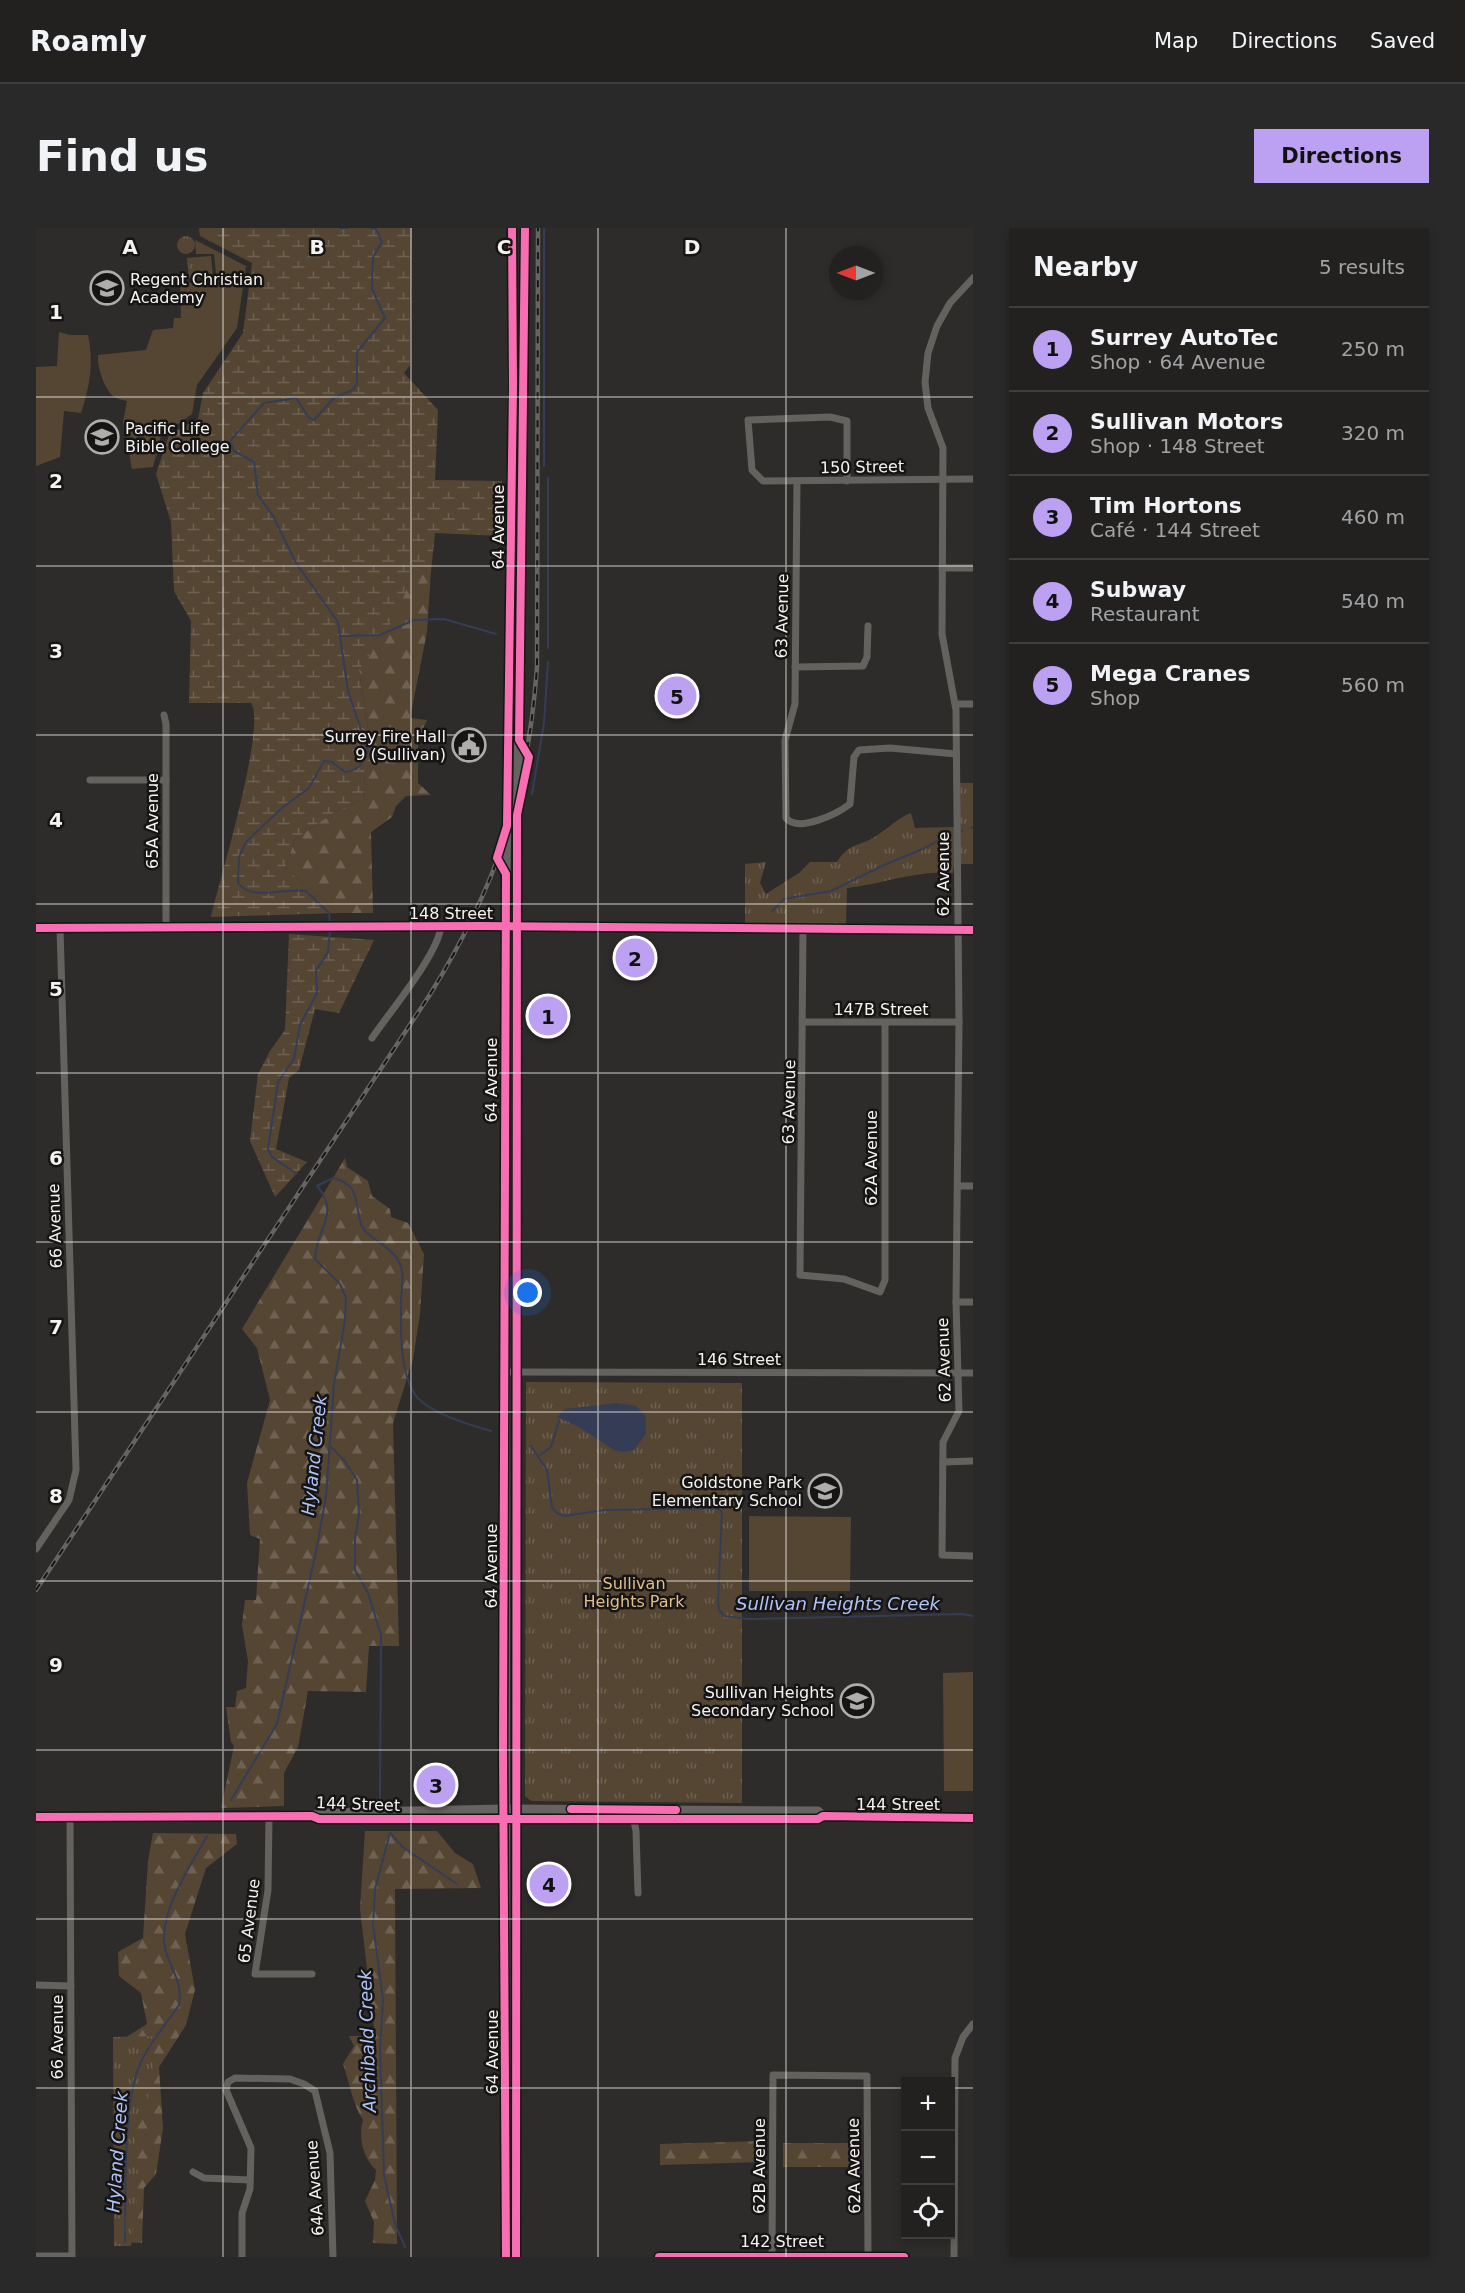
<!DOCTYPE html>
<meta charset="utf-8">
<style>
body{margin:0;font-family:"DejaVu Sans",sans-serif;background:#2a2929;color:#f1f3f6}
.controls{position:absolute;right:18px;bottom:18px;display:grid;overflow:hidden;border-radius:0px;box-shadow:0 3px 9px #0003}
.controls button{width:54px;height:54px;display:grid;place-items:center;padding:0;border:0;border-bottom:2px solid #3f3e3e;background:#222120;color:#f1f3f6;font:30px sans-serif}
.compass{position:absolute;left:793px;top:18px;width:54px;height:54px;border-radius:50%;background:#222120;box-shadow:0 3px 9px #0003;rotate:270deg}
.you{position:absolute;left:492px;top:1065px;width:21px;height:21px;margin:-15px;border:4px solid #fff;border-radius:50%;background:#1a73e8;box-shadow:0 0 0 9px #1a73e833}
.badge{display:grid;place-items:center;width:39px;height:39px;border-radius:50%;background:#bca0f2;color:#111;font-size:20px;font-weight:700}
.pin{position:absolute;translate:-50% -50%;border:3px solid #fff;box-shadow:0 2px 6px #0006}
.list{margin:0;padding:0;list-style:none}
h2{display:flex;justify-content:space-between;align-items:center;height:78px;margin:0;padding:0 24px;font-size:26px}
h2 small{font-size:20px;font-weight:400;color:#a2a3a5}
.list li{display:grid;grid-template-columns:39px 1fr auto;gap:18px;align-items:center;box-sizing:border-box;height:84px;padding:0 24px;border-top:2px solid #3f3e3e}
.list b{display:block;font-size:22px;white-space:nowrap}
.list p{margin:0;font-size:20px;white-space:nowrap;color:#a2a3a5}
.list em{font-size:20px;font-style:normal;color:#a2a3a5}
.icon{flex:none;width:33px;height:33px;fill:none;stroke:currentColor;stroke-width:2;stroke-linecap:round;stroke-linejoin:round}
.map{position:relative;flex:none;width:937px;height:2029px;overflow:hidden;border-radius:0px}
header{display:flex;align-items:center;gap:36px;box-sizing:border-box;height:84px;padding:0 30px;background:#222120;border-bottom:2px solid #3f3e3e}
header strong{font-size:28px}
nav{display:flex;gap:33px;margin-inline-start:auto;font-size:21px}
.intro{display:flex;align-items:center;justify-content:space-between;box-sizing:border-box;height:144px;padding:0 36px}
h1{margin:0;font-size:42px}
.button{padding:15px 27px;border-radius:0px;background:#bca0f2;color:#111;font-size:21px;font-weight:700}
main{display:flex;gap:36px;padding:0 36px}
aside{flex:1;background:#222120;border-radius:0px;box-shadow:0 3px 9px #0003}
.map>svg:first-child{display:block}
</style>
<header>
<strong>Roamly</strong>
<nav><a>Map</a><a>Directions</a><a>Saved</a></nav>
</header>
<div class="intro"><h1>Find us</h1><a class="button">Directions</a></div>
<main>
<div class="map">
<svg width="937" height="2029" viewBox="0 0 937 2029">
<defs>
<pattern id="forest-firs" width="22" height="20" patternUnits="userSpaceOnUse" patternTransform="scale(1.5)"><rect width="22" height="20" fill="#554634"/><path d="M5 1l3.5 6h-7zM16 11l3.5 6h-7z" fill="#6e6152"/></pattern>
<pattern id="wetland-marsh" width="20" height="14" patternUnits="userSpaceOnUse" patternTransform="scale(1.5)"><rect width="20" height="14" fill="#554634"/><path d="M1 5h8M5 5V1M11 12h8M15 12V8" fill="none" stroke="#6e6152"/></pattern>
<pattern id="park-tufts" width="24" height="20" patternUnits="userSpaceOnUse" patternTransform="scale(1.5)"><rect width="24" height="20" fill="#554634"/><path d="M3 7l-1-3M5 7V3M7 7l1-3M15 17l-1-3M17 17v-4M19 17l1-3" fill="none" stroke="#6e6152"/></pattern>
</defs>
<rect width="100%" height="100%" fill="#2d2c2b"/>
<!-- green -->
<g fill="#554634">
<path d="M159,12l51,26 -9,62 -40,57 -5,29 -31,22 -8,31 -21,2 -9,-47 4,-21c-4,-1 -10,-2 -14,-5 -9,-8 -16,-29 -15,-41l48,-5 7,-20 20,-2 1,-10h7l-1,-35 37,-1 -3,-28h-18z"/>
<path d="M23,104l11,3h18c6,27 2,51 -7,78l-17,-2 -4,46 -24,9v-99l21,-1z"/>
<polygon points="713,1288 815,1289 814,1363 713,1363"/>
<polygon points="937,1444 937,1563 908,1563 907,1445"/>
</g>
<!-- forest -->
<g fill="url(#forest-firs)">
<path d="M376,341l19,2 -4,61 -17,86 17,2 -9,21v42l13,12 -25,1 -10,10 -4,11 -21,15 2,81h-34l-54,-45 10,-29 41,-28 27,-11 2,-28 8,-10 -14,-92c23,-33 44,-61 53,-101z"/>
<polygon points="309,930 311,939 332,953 336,968 354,981 355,989 372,995 388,1026 384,1086 377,1131 357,1195 363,1418 333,1418 330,1464 272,1463 262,1519 248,1545 248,1578 185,1580 198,1518 195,1514 190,1479 199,1479 201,1463 210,1460 212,1433 206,1397 209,1372 220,1372 224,1311 214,1307 211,1255 234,1172 221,1120 206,1101"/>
<path d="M329,1603h72l18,22 18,11 8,24 -86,1 2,355 -24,-1 1,-21 -9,-21 10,-21 1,-10c-13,-12 -18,-33 -13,-50 -11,-17 -13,-37 -20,-56l11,-18 -5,-10h26l-15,-127z"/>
<polygon points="117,1605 200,1606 201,1616 170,1640 149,1706 159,1762 150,1797 123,1839 127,1900 120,1946 108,1960 106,2015 81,2014 81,1815 111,1796 105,1765 83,1748 82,1724 107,1710 112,1633"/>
<polygon points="726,1913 726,1934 624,1937 624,1916"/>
<rect x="747" y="1915" width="75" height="24"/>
</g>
<!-- wetland -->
<g fill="url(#wetland-marsh)">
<path d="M163,0h213l-2,137 -6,8 34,37 -3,70 67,1 -1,55 -66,-3 -4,38 -19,-1c-9,41 -29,66 -53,100l14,92 -8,10 -2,28 -27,11 -41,28 -10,29 54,45 -128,4c8,-35 56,-192 40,-214h-62l2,-82 -17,-30 -3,-69 -15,-48 13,-39 29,-16 5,-26 40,-60 9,-70 -52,-27z"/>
<polygon points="253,706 338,712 303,785 279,781 263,842 253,850 240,921 271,934 239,969 214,913 222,846 234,823 249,802"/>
</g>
<!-- park -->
<g fill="url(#park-tufts)">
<circle cx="150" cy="17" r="9"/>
<polygon points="175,28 177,49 153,50 151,30"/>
<path d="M922,555h15v81h-19l-1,9c-36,-3 -70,11 -106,15l-1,37h-101v-61l21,-2 -6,21 6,11 33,-21 11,-11h27c13,-21 25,-15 42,-28 12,-8 19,-16 32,-21l4,15 39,-1z"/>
<polygon points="490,1154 706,1155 706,1575 495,1573 489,1568"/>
<polygon points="119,1808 115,1824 119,1831 116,1843 118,1857 98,1896 97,1905 102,1927 101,1970 95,2018 78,2018 77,1809"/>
</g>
<!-- water -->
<polygon fill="#343d55" points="582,1175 600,1178 610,1188 610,1206 598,1222 587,1224 578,1222 543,1199 521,1189 529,1181"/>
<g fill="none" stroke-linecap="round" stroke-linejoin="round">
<!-- stream -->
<g stroke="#343d55" stroke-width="2">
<polyline points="304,0 312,0"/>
<polyline points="508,238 508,0"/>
<polyline points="512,250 512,420"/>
<polyline points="306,408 344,407 378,392 408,391 460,406"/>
<polyline points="496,566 508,495 512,434"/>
<polyline points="935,600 937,599"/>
<polyline points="925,603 926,603"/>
<polyline points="736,683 748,671 795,663 848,637 889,620 911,607"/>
<path d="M294,697l-1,-12 -23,-22c-20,-4 -54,11 -68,-8l1,-26 7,-15 37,-35 26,-19 15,-27 8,1 13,10c14,-1 18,-10 23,-21l-20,-60 -10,-69 -42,-59 -23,-47 -15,-21 -4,-33 -20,-11 -4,-10 34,-38 32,-5 13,20 5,2 19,-21 21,-10 3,-6v-31l28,-34 -13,-29 1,-32 9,-15 -6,-13 -5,-1"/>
<polyline points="261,946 236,929 232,921 242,854 258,831 264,797 281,765 280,743 292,724 294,702"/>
<polyline points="495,1218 511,1242 516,1279 521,1285 529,1288 568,1282 682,1280 686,1284 682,1372 683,1382 688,1388 712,1391 926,1386 937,1388"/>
<polyline points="295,1219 308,1232 321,1252 323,1287 319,1311 319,1342 332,1365 345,1407 344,1576"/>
<polyline points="504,1227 515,1219 523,1193"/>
<path d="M195,1572l46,-76 39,-172 10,-56 8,-112 11,-64 1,-22 -6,-14 -25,-25c1,-31 26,-45 2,-73l16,-8c28,7 21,24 28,46 5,15 35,23 40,43 4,11 -1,29 0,41 0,26 -1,62 13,85 11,19 56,32 77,38"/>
<polyline points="354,1605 339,1661 337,1696 347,1772 344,1821 348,1947 359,1996 369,2019"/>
<polyline points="355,1606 368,1620 421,1656"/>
<path d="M89,2014c1,-47 -2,-128 12,-170 8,-24 28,-46 42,-67 4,-21 -7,-34 -13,-53 -11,-35 25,-87 41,-116"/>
</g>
<!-- street -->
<g stroke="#64625e" stroke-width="7">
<polyline points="937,50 914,75 901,98 892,125 889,154 892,180 907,220 906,406 920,482 923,794 920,1074 923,1183 907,1214 906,1327 937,1328"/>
<path d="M761,253l-2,223 -10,36 1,78c12,15 51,-4 64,-14l4,-47 5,-7 31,-2 66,6"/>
<polyline points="811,253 811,193 794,189 712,192 716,242 727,253 937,251"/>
<polyline points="906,340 937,340"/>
<polyline points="759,439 827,438 831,429 832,398"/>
<polyline points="920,476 937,476"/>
<polyline points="128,487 130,496 130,699"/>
<polyline points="54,552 130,552"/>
<polyline points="767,700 764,1047 808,1051 844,1064 849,1052 849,795"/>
<polyline points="767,794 923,794"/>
<path d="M336,810c17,-25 67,-85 69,-112"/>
<polyline points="922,958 937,958"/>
<polyline points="920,1074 937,1074"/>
<polyline points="468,1144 937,1145"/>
<polyline points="907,1234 937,1233"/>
<polyline points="0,1321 33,1272 40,1242 24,700"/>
<polyline points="233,1588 232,1662 219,1746 276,1746"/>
<polyline points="34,1589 36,2029"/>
<polyline points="594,1589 598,1593 600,1603 602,1665"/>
<polyline points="0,1757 35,1758"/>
<polyline points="157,1944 168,1950 214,1952"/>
<polyline points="206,2029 206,1985 214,1961 215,1920 190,1862 192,1854 199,1850 254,1851 268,1856 279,1863 294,1925 297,2029"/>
<polyline points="736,2029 737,1847 831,1848 832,2029"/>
<polyline points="918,2029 919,1830 927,1809 937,1796"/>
</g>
<!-- secondary -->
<g stroke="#676360" stroke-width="9">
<polyline points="0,700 447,698 937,702"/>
<polyline points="282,1585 468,1581 782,1583 787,1588"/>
<polyline points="0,1589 276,1588 283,1591 782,1591 787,1588 937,1590"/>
<polyline points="0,2029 34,2029"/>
<path d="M470,2029c0,-428 -3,-856 -1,-1285 2,-248 9,-496 7,-744"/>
<polyline points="480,2029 480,711 489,0"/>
<polyline points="623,2029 868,2029"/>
</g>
<!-- rail casing -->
<g stroke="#666563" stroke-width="4.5">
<path id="rail" d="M0,1362l393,-594c67,-108 99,-202 108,-329l1,-439"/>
</g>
<!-- rail -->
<use href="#rail" stroke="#161514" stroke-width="2" stroke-dasharray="7" stroke-linecap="butt"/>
<!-- cycleway casing -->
<g stroke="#161514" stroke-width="11">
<g id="cycleway">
<polyline points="0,700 447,698 937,702"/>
<polyline points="535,1581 640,1582"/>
<polyline points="0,1589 276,1588 283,1591 782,1591 787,1588 937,1590"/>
<polyline points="470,2029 467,1519 470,646 461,630 471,598 477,158 476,0"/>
<polyline points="480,2029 481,587 493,529 483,512 489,0"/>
<polyline points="623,2029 868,2029"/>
</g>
</g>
<!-- cycleway -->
<use href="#cycleway" stroke="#f96db3" stroke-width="8"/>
</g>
<!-- grid -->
<path fill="none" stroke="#f4f3f1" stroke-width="1.5" stroke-opacity="0.55" d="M187,0v2029M375,0v2029M562,0v2029M750,0v2029M0,169h937M0,338h937M0,507h937M0,676h937M0,845h937M0,1014h937M0,1184h937M0,1353h937M0,1522h937M0,1691h937M0,1860h870M914,1860h23"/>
<!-- icons -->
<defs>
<g id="school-ring" transform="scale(1.725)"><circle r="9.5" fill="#161514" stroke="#aeadac" stroke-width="1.5"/><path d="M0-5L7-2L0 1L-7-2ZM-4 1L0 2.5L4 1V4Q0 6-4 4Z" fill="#aeadac"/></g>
<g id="university-ring" transform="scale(1.725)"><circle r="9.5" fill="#161514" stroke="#aeadac" stroke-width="1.5"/><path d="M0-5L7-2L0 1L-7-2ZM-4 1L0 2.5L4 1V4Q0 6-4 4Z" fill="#aeadac"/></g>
<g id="civic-ring" transform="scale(1.725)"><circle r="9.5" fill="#161514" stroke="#aeadac" stroke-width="1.5"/><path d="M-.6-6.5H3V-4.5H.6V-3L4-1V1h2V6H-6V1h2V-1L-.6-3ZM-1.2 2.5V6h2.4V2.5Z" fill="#aeadac"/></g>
</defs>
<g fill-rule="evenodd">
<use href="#school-ring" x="71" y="60"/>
<use href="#university-ring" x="66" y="209"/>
<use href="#civic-ring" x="433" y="517"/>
<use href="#school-ring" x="789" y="1263"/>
<use href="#school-ring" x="821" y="1473"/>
</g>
<g text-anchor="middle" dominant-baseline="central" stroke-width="5" stroke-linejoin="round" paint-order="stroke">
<!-- poi labels -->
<g font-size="16" fill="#f4f3f1" stroke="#161514" text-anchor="end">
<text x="94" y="51" text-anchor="start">Regent Christian<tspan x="94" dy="18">Academy</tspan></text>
<text x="89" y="200" text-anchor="start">Pacific Life<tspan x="89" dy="18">Bible College</tspan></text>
<text x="410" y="508">Surrey Fire Hall<tspan x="410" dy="18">9 (Sullivan)</tspan></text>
<text x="766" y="1254">Goldstone Park<tspan x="766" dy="18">Elementary School</tspan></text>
<text x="798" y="1464">Sullivan Heights<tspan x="798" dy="18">Secondary School</tspan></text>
</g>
<!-- street labels -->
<g font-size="16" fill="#f4f3f1" stroke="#161514">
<text transform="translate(826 239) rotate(-1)">150 Street</text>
<text transform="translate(462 299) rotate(-90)">64 Avenue</text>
<text transform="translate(746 388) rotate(-89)">63 Avenue</text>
<text transform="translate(116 593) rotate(-90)">65A Avenue</text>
<text transform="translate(907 646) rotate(-90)">62 Avenue</text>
<text x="415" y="685">148 Street</text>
<text x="845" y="781">147B Street</text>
<text transform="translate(455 852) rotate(-90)">64 Avenue</text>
<text transform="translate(753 874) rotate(-89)">63 Avenue</text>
<text transform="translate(835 930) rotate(-90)">62A Avenue</text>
<text transform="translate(19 998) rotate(-92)">66 Avenue</text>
<text x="703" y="1131">146 Street</text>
<text transform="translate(908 1132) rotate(-92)">62 Avenue</text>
<text transform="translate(455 1338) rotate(-90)">64 Avenue</text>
<text transform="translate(322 1576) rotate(2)">144 Street</text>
<text x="862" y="1576">144 Street</text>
<text transform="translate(213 1693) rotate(-83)">65 Avenue</text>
<text transform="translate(21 1809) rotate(-90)">66 Avenue</text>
<text transform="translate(456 1824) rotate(-90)">64 Avenue</text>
<text transform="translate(723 1938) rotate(-90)">62B Avenue</text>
<text transform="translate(818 1938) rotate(-91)">62A Avenue</text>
<text transform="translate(279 1960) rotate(-94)">64A Avenue</text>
<text x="746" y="2013">142 Street</text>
</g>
<!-- park labels -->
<g font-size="16" fill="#e2bd8c" stroke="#161514">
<text x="598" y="1355">Sullivan<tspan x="598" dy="18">Heights Park</tspan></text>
</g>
<!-- water labels -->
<g font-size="18" font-style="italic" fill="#afc3f7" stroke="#161514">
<text transform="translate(278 1227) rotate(-84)">Hyland Creek</text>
<text x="802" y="1375">Sullivan Heights Creek</text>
<text transform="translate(331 1813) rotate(-92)">Archibald Creek</text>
<text transform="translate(81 1924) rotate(-86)">Hyland Creek</text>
</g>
</g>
<g font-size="20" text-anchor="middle" font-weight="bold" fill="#f4f3f1" stroke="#161514" stroke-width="5" stroke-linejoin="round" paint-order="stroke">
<text x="94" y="26">A</text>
<text x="281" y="26">B</text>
<text x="468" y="26">C</text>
<text x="656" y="26">D</text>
<text x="20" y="91">1</text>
<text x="20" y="260">2</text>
<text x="20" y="430">3</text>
<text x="20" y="599">4</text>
<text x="20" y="768">5</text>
<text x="20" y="937">6</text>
<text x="20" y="1106">7</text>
<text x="20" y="1275">8</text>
<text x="20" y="1444">9</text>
</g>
</svg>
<div class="controls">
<button>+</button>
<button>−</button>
<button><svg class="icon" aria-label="locate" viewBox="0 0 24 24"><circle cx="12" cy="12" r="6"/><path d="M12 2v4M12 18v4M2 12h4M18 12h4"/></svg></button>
</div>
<svg class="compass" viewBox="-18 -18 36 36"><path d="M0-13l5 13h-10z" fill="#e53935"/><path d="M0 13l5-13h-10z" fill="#a2a3a5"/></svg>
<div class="you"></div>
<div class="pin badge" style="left:512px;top:788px">1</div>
<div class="pin badge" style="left:599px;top:730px">2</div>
<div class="pin badge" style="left:400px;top:1557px">3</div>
<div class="pin badge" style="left:513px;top:1656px">4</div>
<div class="pin badge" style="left:641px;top:468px">5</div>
</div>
<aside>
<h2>Nearby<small>5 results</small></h2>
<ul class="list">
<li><span class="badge">1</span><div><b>Surrey AutoTec</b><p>Shop · 64 Avenue</p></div><em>250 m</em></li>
<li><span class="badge">2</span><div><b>Sullivan Motors</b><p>Shop · 148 Street</p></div><em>320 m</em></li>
<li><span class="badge">3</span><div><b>Tim Hortons</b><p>Café · 144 Street</p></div><em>460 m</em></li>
<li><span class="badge">4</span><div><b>Subway</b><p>Restaurant</p></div><em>540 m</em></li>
<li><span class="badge">5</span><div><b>Mega Cranes</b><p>Shop</p></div><em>560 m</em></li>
</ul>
</aside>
</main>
